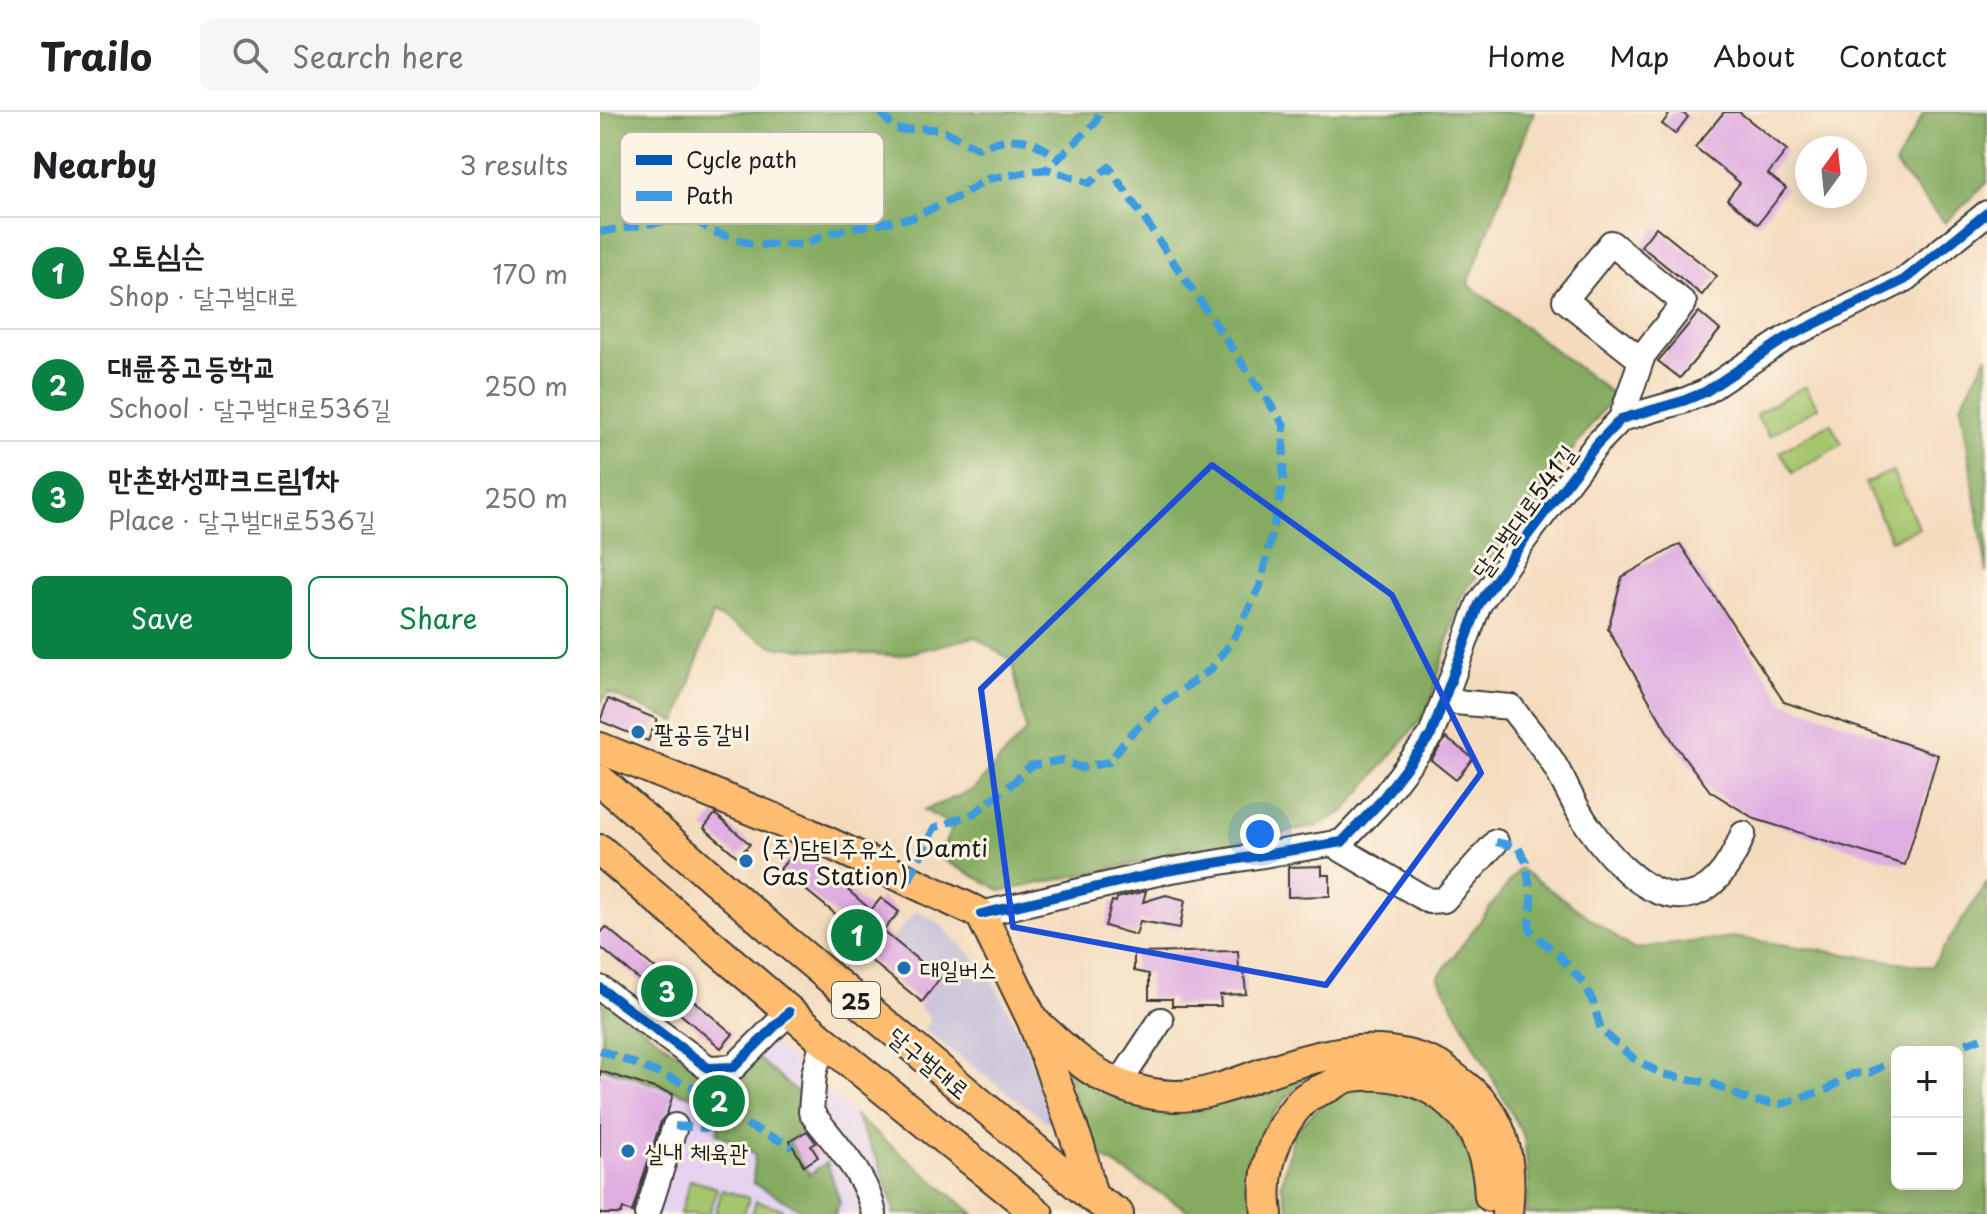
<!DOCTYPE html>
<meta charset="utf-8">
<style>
body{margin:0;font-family:"Playpen Sans","Poor Story",sans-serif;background:#f6f6f6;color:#202124}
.controls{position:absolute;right:24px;bottom:24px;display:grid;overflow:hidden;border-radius:12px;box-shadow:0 4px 20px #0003}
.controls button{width:72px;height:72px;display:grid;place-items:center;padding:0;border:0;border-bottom:2px solid #e0e0e0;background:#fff;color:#202124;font:40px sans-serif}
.compass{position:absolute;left:1195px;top:24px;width:72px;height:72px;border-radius:50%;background:#fff;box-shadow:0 4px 20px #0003;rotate:15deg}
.you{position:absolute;left:660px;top:722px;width:28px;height:28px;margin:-20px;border:6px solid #fff;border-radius:50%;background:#1a73e8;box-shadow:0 0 0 12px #1a73e833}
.badge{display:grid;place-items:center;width:52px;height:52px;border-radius:50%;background:#0b8043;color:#fff;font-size:26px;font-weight:700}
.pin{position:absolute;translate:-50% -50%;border:4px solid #fff;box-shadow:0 2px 8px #0006}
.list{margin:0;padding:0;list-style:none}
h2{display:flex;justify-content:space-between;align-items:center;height:104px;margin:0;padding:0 32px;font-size:34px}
h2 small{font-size:26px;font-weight:400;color:#757577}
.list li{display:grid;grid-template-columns:52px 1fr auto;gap:24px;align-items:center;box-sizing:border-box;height:112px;padding:0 32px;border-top:2px solid #e0e0e0}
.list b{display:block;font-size:30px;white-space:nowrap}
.list p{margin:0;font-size:26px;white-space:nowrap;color:#757577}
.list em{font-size:26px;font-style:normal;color:#757577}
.actions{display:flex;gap:16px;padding:24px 32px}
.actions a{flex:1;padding:18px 0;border:2px solid #0b8043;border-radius:12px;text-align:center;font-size:28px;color:#0b8043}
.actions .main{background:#0b8043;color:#fff}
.icon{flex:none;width:44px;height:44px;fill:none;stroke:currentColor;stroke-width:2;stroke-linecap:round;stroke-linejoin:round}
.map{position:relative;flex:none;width:1387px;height:1102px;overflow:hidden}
header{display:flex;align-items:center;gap:48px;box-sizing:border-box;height:112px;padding:0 40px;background:#fff;border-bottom:2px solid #e0e0e0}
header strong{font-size:38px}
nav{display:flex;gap:44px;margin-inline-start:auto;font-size:28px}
.search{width:560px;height:72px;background:#f6f6f6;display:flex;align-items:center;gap:20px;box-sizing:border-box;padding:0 28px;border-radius:12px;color:#757577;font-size:30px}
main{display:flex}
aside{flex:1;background:#fff}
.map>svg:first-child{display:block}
</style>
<header>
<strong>Trailo</strong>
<div class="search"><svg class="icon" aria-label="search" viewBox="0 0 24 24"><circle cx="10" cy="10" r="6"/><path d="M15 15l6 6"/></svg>Search here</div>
<nav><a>Home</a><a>Map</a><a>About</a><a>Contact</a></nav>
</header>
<main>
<aside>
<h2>Nearby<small>3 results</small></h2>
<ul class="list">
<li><span class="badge">1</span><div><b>오토심슨</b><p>Shop · 달구벌대로</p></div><em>170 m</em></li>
<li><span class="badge">2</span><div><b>대륜중고등학교</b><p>School · 달구벌대로536길</p></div><em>250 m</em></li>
<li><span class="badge">3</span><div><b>만촌화성파크드림1차</b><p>Place · 달구벌대로536길</p></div><em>250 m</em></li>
</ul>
<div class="actions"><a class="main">Save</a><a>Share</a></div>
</aside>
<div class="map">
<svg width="1387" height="1102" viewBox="0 0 1387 1102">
<rect width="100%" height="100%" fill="#fcf5e5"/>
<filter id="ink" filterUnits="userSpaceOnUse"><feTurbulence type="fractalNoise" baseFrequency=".0125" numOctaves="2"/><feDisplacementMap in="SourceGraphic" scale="16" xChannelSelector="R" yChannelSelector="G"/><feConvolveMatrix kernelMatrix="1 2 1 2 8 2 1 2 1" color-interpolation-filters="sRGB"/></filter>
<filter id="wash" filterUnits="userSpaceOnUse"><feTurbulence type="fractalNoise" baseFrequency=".006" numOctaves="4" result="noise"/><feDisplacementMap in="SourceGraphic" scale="32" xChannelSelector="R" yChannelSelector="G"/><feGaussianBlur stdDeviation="1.8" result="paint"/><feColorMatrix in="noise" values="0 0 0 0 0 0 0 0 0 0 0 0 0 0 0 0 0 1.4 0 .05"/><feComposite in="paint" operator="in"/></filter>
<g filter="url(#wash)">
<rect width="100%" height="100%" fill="#f4dbbd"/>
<!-- built -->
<polygon fill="#e5d3f0" points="0,885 124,975 169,928 254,1003 374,1102 0,1102"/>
<!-- industrial -->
<polygon fill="#c7c0d8" points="317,798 338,811 387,858 421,924 456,1008 447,1010 323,917 331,906 318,895 340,866 292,827"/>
<!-- green -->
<g fill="#a6c66e" stroke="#617145" stroke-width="2">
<polygon points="1205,274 1218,295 1169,324 1156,302"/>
<polygon points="1230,311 1242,332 1193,361 1180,340"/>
<polygon points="1292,359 1319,416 1291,428 1265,371"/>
<polygon points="90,1068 117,1076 109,1102 80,1102"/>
<polygon points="122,1078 149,1086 144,1102 115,1102"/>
<polygon points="156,1089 183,1097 181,1102 152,1102"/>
</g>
<!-- forest -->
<g fill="#84ab61" stroke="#50643e" stroke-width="2" fill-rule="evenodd">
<polygon points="0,0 934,0 868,172 1014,283 861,485 827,600 745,699 717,714 402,779 338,745 353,714 324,698 373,678 426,619 412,549 375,525 298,544 175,535 113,502 77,610 8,581 0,592"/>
<polygon points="1324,0 1387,0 1387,71 1345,111 1295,53"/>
<polygon points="1387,243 1387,461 1361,293"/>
<path d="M920,756l113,81 99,-12 199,30 56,-84v331h-462l4,-29 -5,-48 -86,-160zM1297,940h60v132h-60z"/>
<polygon points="0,885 124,975 154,943 201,984 202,1022 190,1030 209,1062 227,1050 240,1090 235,1102 209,1102 153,1071 155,1042 117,1021 125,995 1,955 3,894 0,893"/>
<polygon points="463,948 506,980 712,957 672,1003 654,1055 655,1102 594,1102 491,1038"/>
<polygon points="789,971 839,989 878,1060 876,1102 690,1102 681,1072 695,1018 736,980"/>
<polygon points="254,1003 374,1102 293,1102 294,1097 280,1053"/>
</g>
<g id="blocks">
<!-- building -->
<g fill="#dfade1">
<polygon points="1071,0 1081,0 1088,5 1075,22 1062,12"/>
<polygon points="1124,0 1139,0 1187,38 1168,62 1186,76 1158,112 1127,87 1140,71 1095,35"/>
<polygon points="1056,115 1117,164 1102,183 1041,134"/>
<polygon points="1099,200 1120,218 1080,266 1058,249"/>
<polygon points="1080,432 1184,590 1338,643 1305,753 1155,707 1110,679 1075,633 1008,517 1022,465"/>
<polygon points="8,587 57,607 48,629 0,609"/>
<polygon points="846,626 873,646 856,668 831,648"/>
<polygon points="115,702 150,732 138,745 104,716"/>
<polygon points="206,742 271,798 281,786 299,800 283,819 340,866 322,890 242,825 239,830 228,820 239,805 180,757 191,744"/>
<polygon points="722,754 722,763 730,763 730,784 688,785 688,755"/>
<polygon points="546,779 543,790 566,783 585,788 580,816 540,809 536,823 505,814 512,789 516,790 517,786"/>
<polygon points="6,815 133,922 121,936 0,835 0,822"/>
<polygon points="638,839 639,859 644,859 646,882 620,883 621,894 572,894 572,887 549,887 549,862 534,859 534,841"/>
<polygon points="0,959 73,982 67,1002 61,1009 32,1100 23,1097 21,1102 0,1102"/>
<polygon points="207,1019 216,1031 211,1034 218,1045 204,1054 190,1029"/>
</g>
</g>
</g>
<g filter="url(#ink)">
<use href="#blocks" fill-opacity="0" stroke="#3c3934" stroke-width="2"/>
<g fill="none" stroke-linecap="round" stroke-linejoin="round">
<!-- minor casing -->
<g stroke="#3c3934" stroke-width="28">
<g id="minor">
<polyline points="1021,307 1043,243 1084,191 1011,131 965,188 1041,248"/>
<path d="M844,589l67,6c13,18 29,35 41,54 13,21 22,45 36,65 48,69 114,112 155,8"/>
<polyline points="732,732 829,789 844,788 896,730"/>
<polyline points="381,802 566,759 742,730 779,691 831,623 879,492 924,428 997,332 1021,307 1083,289 1105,280 1186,226 1304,168 1387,101"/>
<polyline points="0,876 108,956 134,955 189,900"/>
<path d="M223,928l-9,34 -3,38c23,31 56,63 63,102"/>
<polyline points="518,973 561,908"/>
<polyline points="47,1102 75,1014"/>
</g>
</g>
<!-- major casing -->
<g stroke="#3c3934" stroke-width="34">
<g id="major">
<polyline points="0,636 199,717 381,802 433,909 480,1037 492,1085"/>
<polyline points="0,668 175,820 492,1085 518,1102"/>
<polyline points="0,738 223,928 438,1102"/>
<path d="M438,913c44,40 74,68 136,71 26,1 58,-11 82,-20 59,-22 123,-39 182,-10 10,6 19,15 29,22 40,32 45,78 40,126"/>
<path d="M667,1102c-6,-41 6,-83 36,-114 6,-6 18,-10 27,-14 7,-4 14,-9 22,-10 81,-9 135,40 138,120"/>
</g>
</g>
<!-- minor -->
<use href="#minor" stroke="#fff" stroke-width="24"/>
<!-- major -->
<use href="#major" stroke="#febc71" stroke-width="30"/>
<!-- quiet -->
<g stroke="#3c9bdf" stroke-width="8" stroke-dasharray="16 8" stroke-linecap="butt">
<path d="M281,0l13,17c13,2 28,-2 41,0 16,3 28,13 43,19 35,-14 51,-11 81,10l36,-35 5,-11"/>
<polyline points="0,120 90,105 114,120 155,133 207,132 221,124 250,116 312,106 363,82 387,67 447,57 459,46"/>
<polyline points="896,730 918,735 926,750 932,790 929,813 932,821 958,842 985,873 993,890 1001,918 1033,946 1062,962 1114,972 1150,989 1182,992 1228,977 1252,962 1269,961 1297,947"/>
<polyline points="309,768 334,716 375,701 415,669 430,654 462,648 481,656 509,650 530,623 566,589 610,558 632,530 660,474 683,371 684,313 509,55 489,71 447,57"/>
<polyline points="0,938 113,983 126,1003 193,1035"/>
<polyline points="1312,940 1320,940"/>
<polyline points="1343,940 1387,924"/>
<polyline points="75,1014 107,1016 126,1003"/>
</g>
<!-- cycleway casing -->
<g stroke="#fcf5e5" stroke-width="15">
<g id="cycleway">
<polyline points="381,802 566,759 742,730 779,691 831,623 879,492 924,428 997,332 1021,307 1083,289 1105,280 1186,226 1304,168 1387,101"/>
<polyline points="0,876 108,956 134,955 189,900"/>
</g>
</g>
<!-- cycleway -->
<use href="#cycleway" stroke="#0057b8" stroke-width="10"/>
</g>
</g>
<!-- marked area -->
<path fill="none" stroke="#1d4ed8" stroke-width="6" stroke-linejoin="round" d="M612,353l180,130 89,178 -155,212 -313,-58 -32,-238z"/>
<!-- markers -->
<g fill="#1f6fb2" stroke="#fcf5e5" stroke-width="3">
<circle cx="38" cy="620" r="8"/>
<circle cx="146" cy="749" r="8"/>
<circle cx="304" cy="856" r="8"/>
<circle cx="28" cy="1039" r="8"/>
</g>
<g text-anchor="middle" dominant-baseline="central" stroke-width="6" stroke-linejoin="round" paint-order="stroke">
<!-- shield labels -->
<rect fill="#fcf5e5" stroke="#5f5d58" stroke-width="2" x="232" y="870" width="48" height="36" rx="6"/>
<g font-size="22" font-weight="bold" fill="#1c1c1c">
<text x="256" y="888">25</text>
</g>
<!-- street labels -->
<g font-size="24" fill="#1c1c1c" stroke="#fcf5e5">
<text transform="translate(923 399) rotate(-54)">달구벌대로541길</text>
<text transform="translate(330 950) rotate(40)">달구벌대로</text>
</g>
<!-- poi labels -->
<g font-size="24" fill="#1c1c1c" stroke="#fcf5e5" text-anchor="start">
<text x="54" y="620">팔공등갈비</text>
<text x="162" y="735">(주)담티주유소 (Damti<tspan x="162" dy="28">Gas Station)</tspan></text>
<text x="320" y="856">대일버스</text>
<text x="44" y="1039">실내 체육관</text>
</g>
</g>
<!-- legend -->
<rect x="20" y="20" width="264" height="92" rx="12" fill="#fcf5e5" stroke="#b9b4a9" stroke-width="2"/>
<rect x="36" y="43" width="36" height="10" fill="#0057b8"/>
<rect x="36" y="79" width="36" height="10" fill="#3c9bdf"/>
<g font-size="22" fill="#1c1c1c">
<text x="86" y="56">Cycle path</text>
<text x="86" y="92">Path</text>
</g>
</svg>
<div class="controls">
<button>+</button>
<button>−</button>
</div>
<svg class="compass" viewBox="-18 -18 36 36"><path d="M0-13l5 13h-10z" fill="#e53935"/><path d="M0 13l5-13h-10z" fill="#757577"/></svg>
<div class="you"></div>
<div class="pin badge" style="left:257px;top:823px">1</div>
<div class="pin badge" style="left:119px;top:989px">2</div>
<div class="pin badge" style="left:67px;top:879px">3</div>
</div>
</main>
